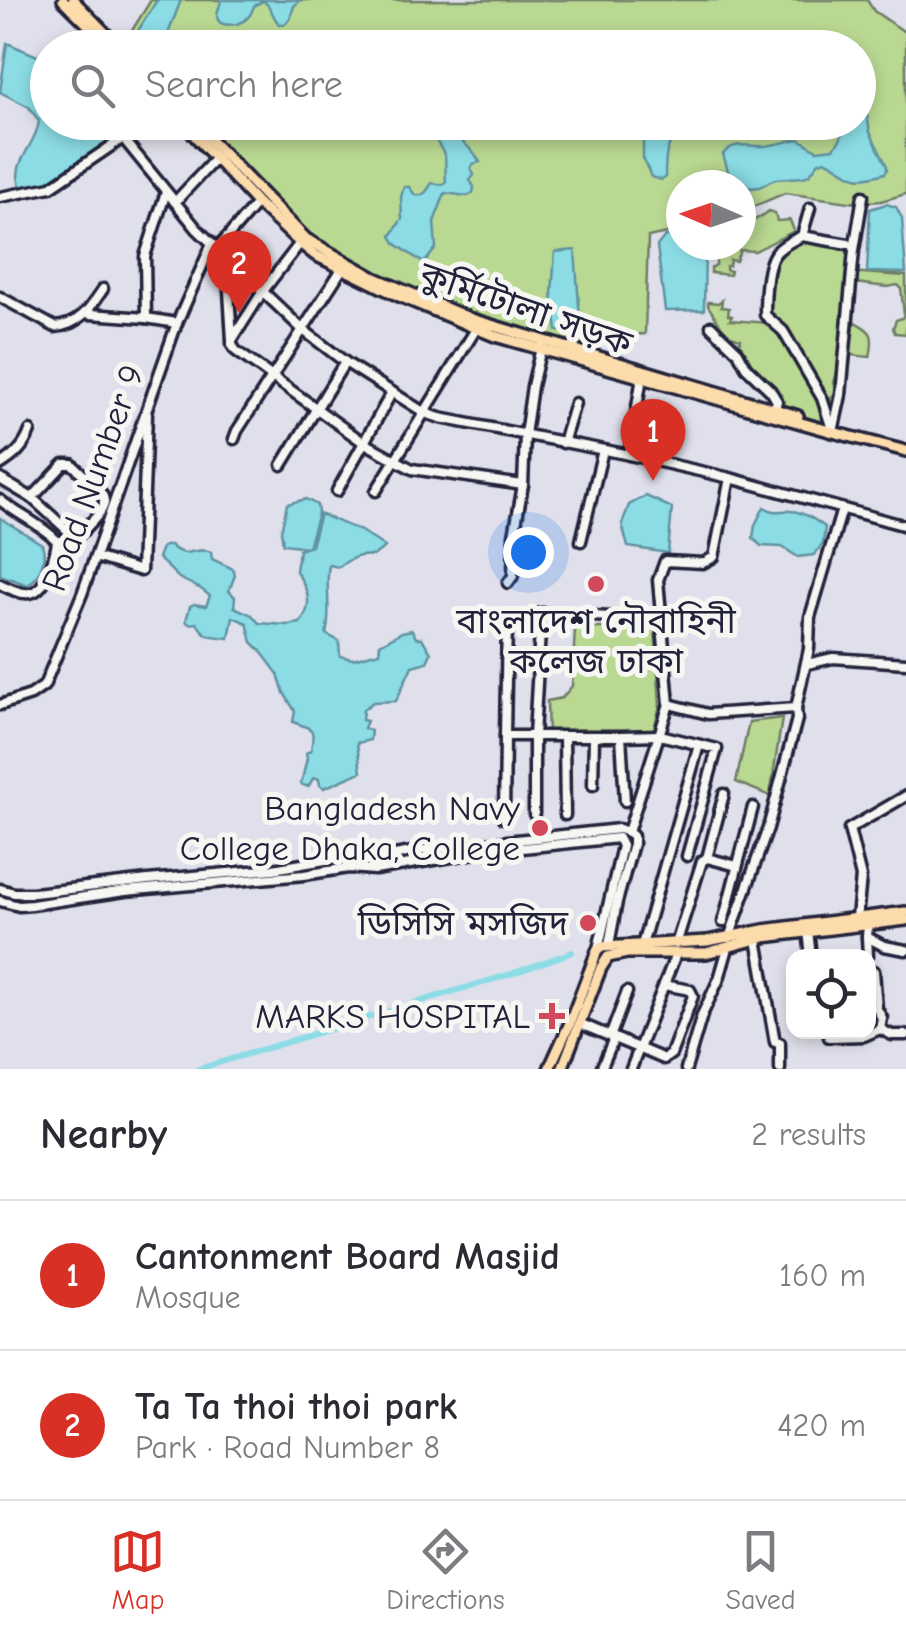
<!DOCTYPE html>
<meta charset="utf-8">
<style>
body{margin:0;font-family:"Comic Neue","Noto Sans Bengali",sans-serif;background:#f7f7f7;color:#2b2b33}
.controls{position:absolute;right:30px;bottom:30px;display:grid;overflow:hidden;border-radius:20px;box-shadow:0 5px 15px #0003}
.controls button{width:90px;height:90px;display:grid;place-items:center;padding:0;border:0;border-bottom:2px solid #e1e1e2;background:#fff;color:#2b2b33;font:50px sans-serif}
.compass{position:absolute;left:666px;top:170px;width:90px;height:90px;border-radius:50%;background:#fff;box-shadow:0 5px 15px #0003;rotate:272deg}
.you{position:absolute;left:528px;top:552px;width:35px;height:35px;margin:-25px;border:8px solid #fff;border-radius:50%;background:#1a73e8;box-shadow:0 0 0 15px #1a73e833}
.badge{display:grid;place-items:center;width:65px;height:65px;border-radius:50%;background:#d93025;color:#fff;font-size:32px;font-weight:700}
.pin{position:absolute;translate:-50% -82px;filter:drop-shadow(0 2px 5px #0008)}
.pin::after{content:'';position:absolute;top:52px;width:35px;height:30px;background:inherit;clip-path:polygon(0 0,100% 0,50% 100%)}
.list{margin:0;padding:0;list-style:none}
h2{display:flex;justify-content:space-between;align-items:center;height:130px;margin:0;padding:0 40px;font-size:42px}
h2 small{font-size:32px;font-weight:400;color:#7c7c81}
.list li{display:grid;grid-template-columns:65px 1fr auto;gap:30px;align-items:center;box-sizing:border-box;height:150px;padding:0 40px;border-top:2px solid #e1e1e2}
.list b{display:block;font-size:38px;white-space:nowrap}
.list p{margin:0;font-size:32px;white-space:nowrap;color:#7c7c81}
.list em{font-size:32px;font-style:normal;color:#7c7c81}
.icon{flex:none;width:55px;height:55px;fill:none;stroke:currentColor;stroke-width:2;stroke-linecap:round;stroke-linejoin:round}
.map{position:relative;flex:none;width:906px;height:1069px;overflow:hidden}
.search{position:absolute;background:#fff;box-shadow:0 5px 15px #0003;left:30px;right:30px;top:30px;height:110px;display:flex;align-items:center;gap:25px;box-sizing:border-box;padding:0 35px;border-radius:55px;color:#7c7c81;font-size:38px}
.sheet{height:430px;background:#fff}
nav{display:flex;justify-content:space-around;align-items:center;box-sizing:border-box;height:140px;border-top:2px solid #e1e1e2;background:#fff;font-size:28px;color:#7c7c81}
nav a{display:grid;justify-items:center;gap:5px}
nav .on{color:#d93025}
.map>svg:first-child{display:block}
</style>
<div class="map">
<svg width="906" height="1069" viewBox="0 0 906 1069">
<rect width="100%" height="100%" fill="#e0e0ec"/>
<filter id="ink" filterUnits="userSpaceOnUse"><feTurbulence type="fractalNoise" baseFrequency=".01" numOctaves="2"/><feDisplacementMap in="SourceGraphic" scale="20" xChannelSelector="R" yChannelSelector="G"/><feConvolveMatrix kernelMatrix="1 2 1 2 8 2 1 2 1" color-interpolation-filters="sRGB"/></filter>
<g filter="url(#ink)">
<!-- green -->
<g fill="#b9d891" stroke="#6e7d66" stroke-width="2.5">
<polygon points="151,0 867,0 874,11 906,33 906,194 881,201 856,203 785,193 741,212 741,185 681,185 681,230 648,237 645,334 587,338 582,345 529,335 410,290 314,242 195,123 858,122 858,48 121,48"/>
<path d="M769,211l6,2 2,8 13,-1 4,11 -39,20 -15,-1 -4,11 -6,-1 -1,6h-3v4l5,1 -1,4 -19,-2v-5l5,-3v-13l6,-7h19l1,-16c8,-9 18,-10 27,-18z"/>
<path d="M804,242l35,6 1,2 10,-1 -2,23 58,4v58l-11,-1 -2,-5 3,-8 6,-2 2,-4 -3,-26 -3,-3 -11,2 -32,-4 -6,35c20,14 27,10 21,39l-19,-2 -1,10 -12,4 -4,14 4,5 -7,11v20l-15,-28 7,32 -36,-13 -11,-18 -38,-44 3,-9 -14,-4 -19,-29v-4l10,1 4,-3 -1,7 8,1 -1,7 4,1 -2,4 39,3 2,-6 -3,-5 9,-54c6,-9 16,-15 27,-16z"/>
<polygon points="575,628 655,628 660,705 653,733 548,735 547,701 562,698 572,686"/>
<polygon points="782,718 770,796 736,782 749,722"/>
</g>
<!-- water -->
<g fill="#8bdce5" stroke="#6192a1" stroke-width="2.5">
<polygon points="157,0 181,0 165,42 175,47 128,47"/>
<path d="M221,0h79l-6,6 -4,12 -5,6h-6c-7,-7 -7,-18 -16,-23l-9,5c-3,7 -3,9 -9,14 -7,5 -27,9 -28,-4 0,-6 4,-11 4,-16z"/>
<path d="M7,43l40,17 1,62 79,1c-28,28 -61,58 -101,66l-6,-4c-9,-23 17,-41 19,-64l-10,-14 -29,-15z"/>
<path d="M859,98l8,17 3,17 16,32 1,5 -2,4c-36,11 -31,1 -60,-13l-6,2 -10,13 -6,2 -28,2 -16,8 -8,1 -20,-7 -8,-27c12,-14 24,-7 41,-8 12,-1 23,-5 35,-7l18,11 17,-2 7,-10 4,-15 13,-1z"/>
<path d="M643,123h44l-1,7c-21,6 -21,29 -21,48l-4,2 -10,-3 -8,-19z"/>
<path d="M442,127c11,4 32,24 38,35l-7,2 -2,4 3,7 -4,5 4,7 -1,6 -6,3 -22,-3 -11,29 2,26 -10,13 -4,1 -26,-18 -5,-8 11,-17 -1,-22 3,-10h5l6,8c10,2 12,-5 17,-12l11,2 3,-3c-1,-7 0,-16 -1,-24 -2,-13 -12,-12 -8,-28z"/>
<polygon points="886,204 896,207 902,218 906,273 867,272 870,209"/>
<polygon points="665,236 681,236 681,245 705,245 704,310 665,311 657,246"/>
<polygon points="575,250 581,334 557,331 552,294 555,252"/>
<polygon points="646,496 672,508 668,553 628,547 622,524 629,505"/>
<path d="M306,499l11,6 1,8 -10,34 3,-1 9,-32 41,17 24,16 -12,9c-15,-2 -22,2 -34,11l-10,-2c-4,23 3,47 -3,69l13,7 1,15 13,3 26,-7 1,-8 22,-12 10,-2 4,8h6l9,15 -4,9 -15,4 -16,35 -23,1 -10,8 -1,10 5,1 -3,7 7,3 -1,9 -13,3 4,29 -37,16 -4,-3 -1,-6 -5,-2 -6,10 -7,-3 6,-26 -1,-5 5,-3c4,-24 2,-20 -18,-28l2,-11 -11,-18 -6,-19 -18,-24 -8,-8 -5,-19 -14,-6 -4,21c-17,-2 -24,0 -32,-15l-8,1 -3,-3 4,-15 4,-2 12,2 4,-10 -9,-7 -22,-11 -21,-20 4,-11 8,-2c17,17 24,0 41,7l1,7 21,10 2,6 -6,16 6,6 -1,10 18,8 7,8 28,2 13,-2c14,-18 8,-34 -4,-52l3,-21 8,-3 -24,-3 -2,-13 6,-27z"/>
<path d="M764,507c12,7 15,3 27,4 13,1 24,9 34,16l-2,17 -9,11 -16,2 -16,-10 -21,-1 -8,-8 2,-13z"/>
<path d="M0,518l42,26c5,14 -2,33 -14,41l-28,-10z"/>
</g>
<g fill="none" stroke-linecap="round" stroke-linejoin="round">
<!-- canal -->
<polyline stroke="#8bdce5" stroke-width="6" points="198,1069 514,973 572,952"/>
<!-- minor casing -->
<g stroke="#22223b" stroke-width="15">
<g id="minor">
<polyline points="123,138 197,229 302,329 345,362 425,413 440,418 625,454 730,478 906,526"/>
<polyline points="166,192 145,256 146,318 177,323"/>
<polyline points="0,197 51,187 126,136 138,122"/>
<polyline points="175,202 216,158"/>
<polyline points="802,236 810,208"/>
<polyline points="217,249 257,203"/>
<polyline points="227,258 232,340 263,291 300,243"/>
<path d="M0,297l55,30c25,-2 35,-19 48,-38"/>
<polyline points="90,314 146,318"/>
<polyline points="711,326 738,352 746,367 771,391 777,401 774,411"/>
<polyline points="232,340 232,345 236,351 363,442 412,469 523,485"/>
<path d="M833,432l-11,-34 -39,-67 -18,-16c0,-15 1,-47 9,-60 6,-9 19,-15 28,-19l46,8"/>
<polyline points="833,432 841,395 854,250 863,196"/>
<polyline points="234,439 237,431 342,269"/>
<polyline points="563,443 575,403"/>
<polyline points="629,455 642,377"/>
<path d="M0,465c14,-9 24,-17 30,-34"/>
<polyline points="282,465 345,362"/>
<polyline points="0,479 32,498 76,538 73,541 57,541"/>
<polyline points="337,491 392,392"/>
<polyline points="376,491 476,329"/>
<path d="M32,498l32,-34h8c39,38 45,33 4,74"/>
<path d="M0,500c18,15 41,24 57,41 -1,12 -5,22 -9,33 -11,27 -26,21 -48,10"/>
<polyline points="581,541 603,450"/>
<polyline points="95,557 141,571 147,414"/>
<polyline points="508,583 513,576 514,535 523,485 525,435 532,386 541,348"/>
<polyline points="807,664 833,658 906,663"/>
<polyline points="669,704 708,714 796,708"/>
<polyline points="0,705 31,695 44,686 82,594 177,323 212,244"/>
<polyline points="505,736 507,620"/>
<polyline points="534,736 541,613 662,620"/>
<polyline points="504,818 505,736 534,736 534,814 534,736 564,736 565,815 564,736 594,736 593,785 594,736 621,736 625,801 621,736 660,735 717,749 687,856"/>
<polyline points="628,832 669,704 658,580 665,561 703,563 714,557 730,478"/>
<polyline points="707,858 724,794"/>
<polyline points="0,889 14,893 34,893 148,880 273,869 348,856 377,858 424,850 619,829 628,832 633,836 633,844 617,902 609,945"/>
<polyline points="0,901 19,906 32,905 125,891 304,875 348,868 375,870 475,853 618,838 622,846 598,949"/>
<polyline points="857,918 861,877 849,829 906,796"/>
<polyline points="723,922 753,807"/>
<polyline points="868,924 867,937 884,946 906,950"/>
<polyline points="808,931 811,956"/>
<polyline points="867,937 868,956"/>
<polyline points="729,938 768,828 797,719 796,708 809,649 810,617 842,509"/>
<polyline points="757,939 775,1042 780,1043 780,1069"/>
<polyline points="676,944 702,861 707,858 737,866"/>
<polyline points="642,945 699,745"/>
<polyline points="868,968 874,971 877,1009 882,1018 880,1029"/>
<polyline points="581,1024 664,1059 671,1054 693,996 690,990 664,985"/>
<polyline points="610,1037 627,992"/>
<polyline points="829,1037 864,1036 880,1029 892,1035 906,1035"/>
<polyline points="601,1069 614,1038"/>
<polyline points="631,1069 676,954"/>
<polyline points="686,1069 702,1015 719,979 728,948"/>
</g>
</g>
<!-- major casing -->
<g stroke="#22223b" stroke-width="16">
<g id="major">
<polyline points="63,0 112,48"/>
<polyline points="73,0 120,48"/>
<polyline points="182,122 257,203 300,243 315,255 397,295 495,336 833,432 906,451"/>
<polyline points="193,122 306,239 375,278 471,319 798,416"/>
<polyline points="549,1069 569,1025 597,951 602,947 707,941 763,930 906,912"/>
<polyline points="562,1069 601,968 608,957 627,953 706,953 764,937 906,920"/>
</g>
</g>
<!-- minor -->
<use href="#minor" stroke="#f6f6f2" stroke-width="8"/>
<!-- major -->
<use href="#major" stroke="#fddcac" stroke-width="9"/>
</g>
</g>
<!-- markers -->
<g fill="#d1495b" stroke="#f6f6f2" stroke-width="4">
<circle cx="596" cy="584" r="10"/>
<circle cx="540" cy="828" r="10"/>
<circle cx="588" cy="923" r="10"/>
<path d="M547 1001h10v10h10v10h-10v10h-10v-10h-10v-10h10z"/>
</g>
<g text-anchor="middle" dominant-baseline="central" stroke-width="10" stroke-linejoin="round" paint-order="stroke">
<!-- street labels -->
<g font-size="35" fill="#22223b" stroke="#f6f6f2">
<text transform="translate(526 309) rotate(19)">কুর্মিটোলা সড়ক</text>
<text transform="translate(93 478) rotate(-70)">Road Number 9</text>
</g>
<!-- poi labels -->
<g font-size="35" fill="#22223b" stroke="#f6f6f2" text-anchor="end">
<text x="596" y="621" text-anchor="middle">বাংলাদেশ নৌবাহিনী<tspan x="596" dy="40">কলেজ ঢাকা</tspan></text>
<text x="520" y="808">Bangladesh Navy<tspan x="520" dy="40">College Dhaka, College</tspan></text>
<text x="568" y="923">ডিসিসি মসজিদ</text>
<text x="530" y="1016">MARKS HOSPITAL</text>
</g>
</g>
</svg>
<div class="controls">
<button><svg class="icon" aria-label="locate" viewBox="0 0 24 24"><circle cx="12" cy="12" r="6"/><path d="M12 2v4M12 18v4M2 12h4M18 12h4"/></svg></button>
</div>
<svg class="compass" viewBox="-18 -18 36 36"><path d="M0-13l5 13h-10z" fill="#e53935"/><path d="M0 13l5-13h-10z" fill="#7c7c81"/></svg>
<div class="you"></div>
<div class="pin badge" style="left:653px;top:481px">1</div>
<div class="pin badge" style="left:239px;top:313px">2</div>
<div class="search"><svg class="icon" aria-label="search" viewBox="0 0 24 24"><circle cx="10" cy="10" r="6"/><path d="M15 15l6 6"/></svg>Search here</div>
</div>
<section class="sheet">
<h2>Nearby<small>2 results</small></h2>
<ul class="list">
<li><span class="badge">1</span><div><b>Cantonment Board Masjid</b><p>Mosque</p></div><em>160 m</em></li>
<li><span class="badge">2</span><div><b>Ta Ta thoi thoi park</b><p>Park · Road Number 8</p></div><em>420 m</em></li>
</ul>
</section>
<nav>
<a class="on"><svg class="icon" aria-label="map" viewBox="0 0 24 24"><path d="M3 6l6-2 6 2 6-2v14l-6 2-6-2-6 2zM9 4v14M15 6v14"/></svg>Map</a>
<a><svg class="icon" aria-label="directions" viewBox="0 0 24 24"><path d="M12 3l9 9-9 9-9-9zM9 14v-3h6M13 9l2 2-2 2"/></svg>Directions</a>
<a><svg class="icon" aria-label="saved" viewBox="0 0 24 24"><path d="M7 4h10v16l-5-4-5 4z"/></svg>Saved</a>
</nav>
